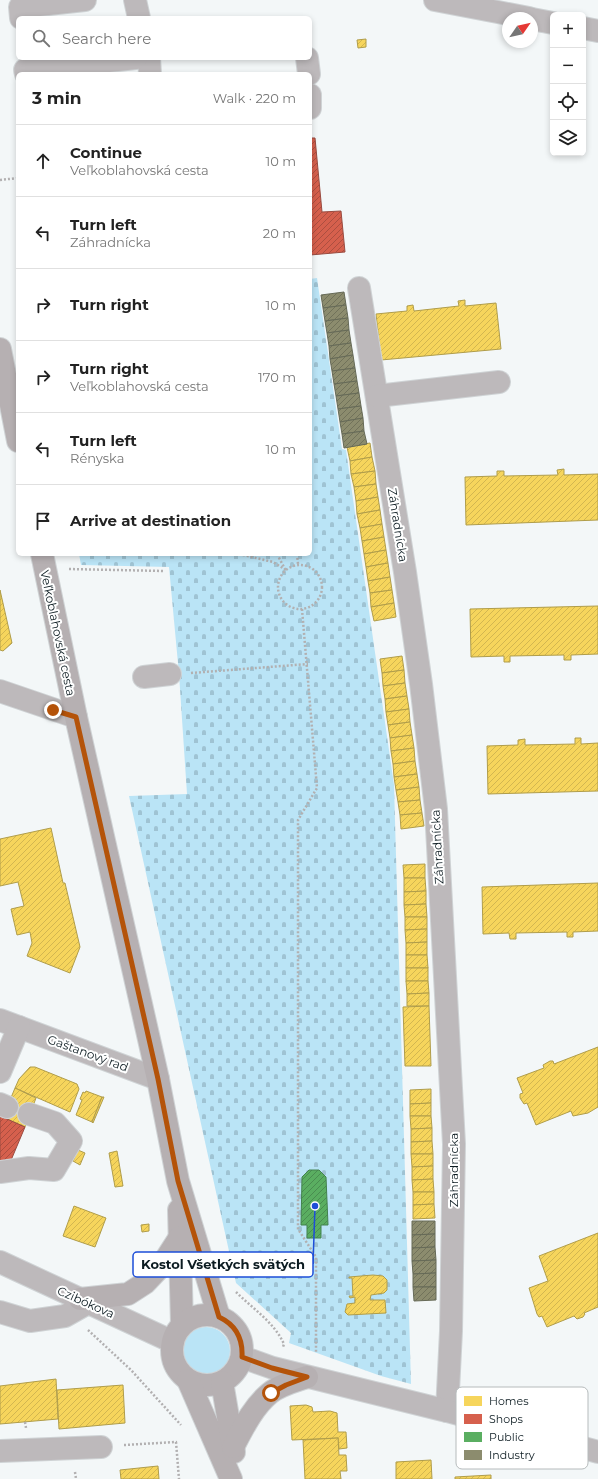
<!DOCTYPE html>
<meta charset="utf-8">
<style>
body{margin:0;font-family:Montserrat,sans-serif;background:#f6f6f6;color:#222}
.controls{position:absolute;right:12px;top:12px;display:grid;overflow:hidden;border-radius:6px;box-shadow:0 2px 6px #0003}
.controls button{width:36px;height:36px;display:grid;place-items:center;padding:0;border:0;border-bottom:1px solid #e0e0e0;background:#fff;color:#222;font:20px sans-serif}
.compass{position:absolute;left:502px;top:12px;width:36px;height:36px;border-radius:50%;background:#fff;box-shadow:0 2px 6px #0003;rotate:56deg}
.stop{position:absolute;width:12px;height:12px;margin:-9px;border:3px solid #b45309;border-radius:50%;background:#fff}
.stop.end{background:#b45309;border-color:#fff;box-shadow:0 1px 4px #0008}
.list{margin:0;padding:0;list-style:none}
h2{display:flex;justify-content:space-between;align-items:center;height:52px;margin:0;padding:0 16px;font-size:17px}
h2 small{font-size:13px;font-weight:400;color:#767676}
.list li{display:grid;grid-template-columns:26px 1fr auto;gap:12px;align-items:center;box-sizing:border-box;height:72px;padding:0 16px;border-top:1px solid #e0e0e0}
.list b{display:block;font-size:15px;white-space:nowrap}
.list p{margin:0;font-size:13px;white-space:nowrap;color:#767676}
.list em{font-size:13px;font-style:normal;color:#767676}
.icon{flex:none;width:22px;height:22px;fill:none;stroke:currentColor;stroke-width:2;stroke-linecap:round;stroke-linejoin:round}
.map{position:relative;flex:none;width:598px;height:1479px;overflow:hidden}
.search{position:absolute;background:#fff;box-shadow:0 2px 6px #0003;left:16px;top:16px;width:296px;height:44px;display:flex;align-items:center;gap:10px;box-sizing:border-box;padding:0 14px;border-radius:6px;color:#767676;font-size:15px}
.panel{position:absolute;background:#fff;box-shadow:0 2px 6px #0003;left:16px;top:72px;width:296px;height:484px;border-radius:6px}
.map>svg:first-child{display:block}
</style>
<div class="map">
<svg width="598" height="1479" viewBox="0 0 598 1479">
<defs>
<pattern id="cemetery-stones" width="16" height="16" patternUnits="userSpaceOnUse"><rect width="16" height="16" fill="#bae4f6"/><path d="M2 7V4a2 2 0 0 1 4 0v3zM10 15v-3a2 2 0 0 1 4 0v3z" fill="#9fc3d3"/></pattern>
<pattern id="homes-hatch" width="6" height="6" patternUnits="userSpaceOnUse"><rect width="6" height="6" fill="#f6d55c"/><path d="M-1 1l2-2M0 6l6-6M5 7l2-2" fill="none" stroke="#d2b650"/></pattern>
<pattern id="shops-hatch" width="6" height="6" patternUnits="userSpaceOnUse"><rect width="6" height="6" fill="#d6604d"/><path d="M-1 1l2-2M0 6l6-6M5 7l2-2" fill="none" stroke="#ac4e40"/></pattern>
<pattern id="public-hatch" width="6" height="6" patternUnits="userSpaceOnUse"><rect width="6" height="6" fill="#5aae61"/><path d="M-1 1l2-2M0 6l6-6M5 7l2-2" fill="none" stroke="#498d50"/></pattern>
<pattern id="industry-hatch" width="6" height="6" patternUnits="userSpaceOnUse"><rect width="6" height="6" fill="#8c8c6e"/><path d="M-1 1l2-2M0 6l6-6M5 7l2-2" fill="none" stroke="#71725a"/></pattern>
</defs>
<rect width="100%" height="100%" fill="#f3f7f8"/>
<!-- green -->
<circle fill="#bae4f6" cx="206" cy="1351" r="24"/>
<!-- cemetery -->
<polygon fill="url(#cemetery-stones)" points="317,278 342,449 346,450 394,785 411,1384 381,1376 289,1343 291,1333 236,1283 129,796 187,794 179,674 169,567 81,565 79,554 310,554 310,279"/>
<!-- homes -->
<g fill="url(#homes-hatch)" stroke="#b09d4a">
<polygon points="366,39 366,47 358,48 357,40"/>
<polygon points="465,300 465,306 496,303 501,349 381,360 376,314 407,311 407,306 413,305 414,311 459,306 458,301"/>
<polygon points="370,443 372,457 350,461 347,447"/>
<polygon points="372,457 375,471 351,474 350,461"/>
<polygon points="564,469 564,475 598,474 598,520 466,525 465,477 497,476 497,471 504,471 504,476 558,475 557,470"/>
<polygon points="375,471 376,484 354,487 351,474"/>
<polygon points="376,484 378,497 356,501 354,487"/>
<polygon points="378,497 380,510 357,514 356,501"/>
<polygon points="380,510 382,524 360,528 357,514"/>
<polygon points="382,524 384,537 362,541 360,528"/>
<polygon points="384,537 386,550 364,554 362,541"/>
<polygon points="386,550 388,563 366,567 364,554"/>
<polygon points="388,563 390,577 368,581 366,567"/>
<polygon points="390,577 392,590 370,593 368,581"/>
<polygon points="0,590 12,643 3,651 0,650"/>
<polygon points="392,590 394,603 371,607 370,593"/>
<polygon points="394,603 396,617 374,621 371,607"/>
<polygon points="598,606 598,654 571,655 571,660 564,660 564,655 510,656 510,662 504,662 504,656 471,657 470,609"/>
<polygon points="402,656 404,670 382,673 380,659"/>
<polygon points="404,670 405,683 383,686 382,673"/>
<polygon points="405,683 407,696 385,699 383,686"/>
<polygon points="407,696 409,709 386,712 385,699"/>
<polygon points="409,709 410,722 388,725 386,712"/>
<polygon points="410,722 412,735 390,738 388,725"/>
<polygon points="412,735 414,748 391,751 390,738"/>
<polygon points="575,738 581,738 581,744 598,743 598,791 488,794 487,746 518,745 518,740 525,739 525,745 575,744"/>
<polygon points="414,748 415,761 393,764 391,751"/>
<polygon points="415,761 417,774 394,777 393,764"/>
<polygon points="417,774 419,787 396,790 394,777"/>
<polygon points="419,787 420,800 398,802 396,790"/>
<polygon points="420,800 422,813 400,815 398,802"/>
<polygon points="422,813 424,826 401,829 400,815"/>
<polygon points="51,828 63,883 65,883 80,947 70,973 27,956 32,943 30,932 17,935 11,909 24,906 18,882 0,886 0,839"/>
<polygon points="425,864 425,878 404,878 403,865"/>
<polygon points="404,878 425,878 426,891 404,892"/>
<polygon points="598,883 598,931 573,932 573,937 567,937 567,932 516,933 516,939 510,939 509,933 483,934 482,887"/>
<polygon points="426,891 426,904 404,905 404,892"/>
<polygon points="426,904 427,917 405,917 404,905"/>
<polygon points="405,917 427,917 427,929 405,930"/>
<polygon points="427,929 427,942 406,943 405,930"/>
<polygon points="427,942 427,955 406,955 406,943"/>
<polygon points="406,955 427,955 428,968 406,968"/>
<rect x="406" y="968" width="22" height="13"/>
<polygon points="406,981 428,981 429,993 407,994"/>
<polygon points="429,993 429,1006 407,1006 407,994"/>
<polygon points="429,1006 431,1066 405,1066 403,1007"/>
<polygon points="598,1047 598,1107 588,1113 573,1116 571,1111 536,1125 527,1103 524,1104 520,1098 520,1094 523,1093 517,1078 544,1068 543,1065 550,1061 553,1061 554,1064"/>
<polygon points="30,1067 35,1067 77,1084 79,1089 70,1112 15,1088 19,1079"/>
<polygon points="15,1088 36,1098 25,1127 3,1117"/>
<polygon points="431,1089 431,1103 410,1104 410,1090"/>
<polygon points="86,1091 102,1097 92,1122 76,1115 82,1100 80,1099 83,1092 85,1093"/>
<polygon points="102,1097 104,1097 93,1123 92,1122"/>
<polygon points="431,1103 431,1116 410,1116 410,1104"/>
<polygon points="410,1116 431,1116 432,1128 411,1129"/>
<polygon points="432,1128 432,1141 411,1142 411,1129"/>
<polygon points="432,1141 433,1154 411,1154 411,1142"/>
<polygon points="78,1150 85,1153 80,1165 73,1161"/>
<polygon points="117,1151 123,1186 115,1187 109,1153"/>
<polygon points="411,1154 433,1154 433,1166 412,1167"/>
<polygon points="433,1166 433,1179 412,1180 412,1167"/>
<polygon points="433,1179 434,1192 413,1192 412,1180"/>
<polygon points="413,1192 434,1192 434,1204 413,1205"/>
<polygon points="434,1204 435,1218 413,1219 413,1205"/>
<polygon points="74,1206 106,1218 95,1247 63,1236"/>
<polygon points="149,1224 149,1231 142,1232 141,1225"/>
<polygon points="598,1233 598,1307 584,1313 585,1314 583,1317 577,1319 574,1316 547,1327 542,1316 539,1317 537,1314 529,1288 548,1281 539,1256"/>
<polygon points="373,1275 383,1276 387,1280 387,1290 384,1293 371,1295 370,1300 385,1300 386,1313 348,1315 345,1312 347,1304 355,1303 355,1297 350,1298 349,1296 353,1296 352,1278 349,1278 349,1277"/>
<polygon points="56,1379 58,1419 0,1424 0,1386"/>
<polygon points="123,1385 125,1423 59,1429 57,1390"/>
<polygon points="306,1405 312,1407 313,1412 330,1411 337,1413 338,1432 346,1432 347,1448 339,1449 338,1438 292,1440 290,1406"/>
<polygon points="338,1438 339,1455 346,1455 347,1471 340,1471 341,1479 305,1479 303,1440"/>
<polygon points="431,1460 432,1479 396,1479 396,1462"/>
<polygon points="158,1466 159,1479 121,1479 120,1470"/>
<polygon points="491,1475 491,1479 455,1479 455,1477"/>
</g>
<!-- shops -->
<g fill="url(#shops-hatch)" stroke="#994b40">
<polygon points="310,138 315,138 322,212 341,211 345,252 310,255"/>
<polygon points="0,1116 25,1127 9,1165 0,1162"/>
</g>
<!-- public -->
<polygon fill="url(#public-hatch)" stroke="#43824e" points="309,1170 319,1170 326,1177 328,1225 321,1225 321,1238 307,1238 307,1225 301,1225 302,1177"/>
<!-- industry -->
<g fill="url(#industry-hatch)" stroke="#666a57">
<polygon points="344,292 346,305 323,308 321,295"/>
<polygon points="346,305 348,318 325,321 323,308"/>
<polygon points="348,318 349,330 327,333 325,321"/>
<polygon points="349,330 351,343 329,346 327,333"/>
<polygon points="351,343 353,355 330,359 329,346"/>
<polygon points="353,355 355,368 332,371 330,359"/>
<polygon points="355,368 357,381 334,384 332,371"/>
<polygon points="357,381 359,393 336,396 334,384"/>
<polygon points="359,393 361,406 338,409 336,396"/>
<polygon points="361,406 363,418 340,422 338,409"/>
<polygon points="363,418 364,431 342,434 340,422"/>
<polygon points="364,431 367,444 344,448 342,434"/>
<polygon points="412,1221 435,1221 435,1234 412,1235"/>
<polygon points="435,1234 435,1247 412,1248 412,1235"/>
<polygon points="435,1247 436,1260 412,1261 412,1248"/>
<polygon points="436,1260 436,1273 413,1274 412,1261"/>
<polygon points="436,1273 436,1287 413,1287 413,1274"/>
<polygon points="413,1287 436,1287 436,1300 414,1301"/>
</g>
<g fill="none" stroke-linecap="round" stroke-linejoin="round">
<!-- minor casing -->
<g stroke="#cfd3d5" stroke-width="24">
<g id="minor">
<polyline points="135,0 139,18"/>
<polyline points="435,0 529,18"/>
<polyline points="21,18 20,7 85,0"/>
<polyline points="532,19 553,23"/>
<polyline points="583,28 598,31"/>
<polyline points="149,58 150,74"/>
<polyline points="307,58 309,74"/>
<polyline points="26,74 25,70 136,58"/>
<polyline points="310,95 310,108"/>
<polyline points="359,288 405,572 421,684 436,809 454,1144 451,1331 447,1411"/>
<polyline points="377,396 499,382"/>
<polyline points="144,677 170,674"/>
<polyline points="0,691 76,717"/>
<polyline points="0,1020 158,1079"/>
<polyline points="0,1072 19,1027"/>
<polyline points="0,1104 7,1107"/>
<polyline points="0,1172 29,1168 54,1170 71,1141 55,1123 29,1114"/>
<polyline points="0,1262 173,1342"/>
<polyline points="0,1312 30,1321 65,1316 88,1303"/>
<polyline points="242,1357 273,1368 447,1411 598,1452"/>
<polyline points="0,1451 101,1447"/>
</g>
</g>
<!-- major casing -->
<g stroke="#cfd3d5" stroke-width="24">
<g id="major">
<polyline points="0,349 18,441"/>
<polyline points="42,554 76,717 158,1079 178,1181 219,1317"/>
<polyline points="179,1210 182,1325"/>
<polyline points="80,1299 128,1294 145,1283 162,1265 180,1237"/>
<circle cx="207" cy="1350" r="35"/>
<polyline points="188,1380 231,1479"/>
<polyline points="222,1382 234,1452"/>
<path d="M233,1447c10,-19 20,-40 37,-54 10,-8 25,-12 37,-16"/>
</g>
</g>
<!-- path -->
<g stroke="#b2b0b1" stroke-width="2.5" stroke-dasharray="2 2" stroke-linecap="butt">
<polyline points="0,180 18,178"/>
<polyline points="239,554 273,562 286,570"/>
<polyline points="277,554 285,569"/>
<polyline points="297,554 298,564"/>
<circle cx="300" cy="587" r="22"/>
<polyline points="69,569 164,571"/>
<polyline points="302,609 317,788 298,820 298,1229 316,1257 316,1353"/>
<polyline points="191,673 308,664"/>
<path d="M236,1292c17,17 38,30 48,52l-1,3"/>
<polyline points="88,1330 131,1370 181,1425"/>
<polyline points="25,1422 26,1428"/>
<polyline points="124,1445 176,1442 179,1479"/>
<polyline points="75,1472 76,1479"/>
</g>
<!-- minor -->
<use href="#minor" stroke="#bdb9bb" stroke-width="22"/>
<!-- major -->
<use href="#major" stroke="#b6b0b2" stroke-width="22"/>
</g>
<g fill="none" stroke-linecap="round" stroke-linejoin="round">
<!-- route -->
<path stroke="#b45309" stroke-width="5" d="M53,710l23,7 82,362 20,102 41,136c17,8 24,22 23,40l30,11 35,9 -21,8 -15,8"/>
</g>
<g text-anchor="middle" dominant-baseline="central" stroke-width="4" stroke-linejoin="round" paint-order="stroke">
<!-- street labels -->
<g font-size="12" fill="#0c1b21" stroke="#fff">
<text transform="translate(398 525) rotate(81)">Záhradnícka</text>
<text transform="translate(58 633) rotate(78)">Veľkoblahovská cesta</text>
<text transform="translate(437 847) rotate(-93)">Záhradnícka</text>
<text transform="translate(88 1053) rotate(20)">Gaštanový rad</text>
<text transform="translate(453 1170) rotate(-90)">Záhradnícka</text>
<text transform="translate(86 1302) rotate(24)">Czibókova</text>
</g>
</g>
<!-- legend -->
<rect x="456" y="1387" width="132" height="82" rx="6" fill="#fff" stroke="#b6bbbc" stroke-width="1"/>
<rect x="464" y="1396" width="18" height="10" fill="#f6d55c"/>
<rect x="464" y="1414" width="18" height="10" fill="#d6604d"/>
<rect x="464" y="1432" width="18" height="10" fill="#5aae61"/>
<rect x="464" y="1450" width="18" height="10" fill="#8c8c6e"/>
<g font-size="11" fill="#0c1b21">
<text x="489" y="1405">Homes</text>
<text x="489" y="1423">Shops</text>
<text x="489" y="1441">Public</text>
<text x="489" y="1459">Industry</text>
</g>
<!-- callouts -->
<path fill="none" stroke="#1d4ed8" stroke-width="1.5" d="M315 1206L313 1264"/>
<circle fill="#1d4ed8" stroke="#fff" stroke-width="1.5" cx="315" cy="1206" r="4"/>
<rect fill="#fff" stroke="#1d4ed8" stroke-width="1.5" x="133" y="1252" width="180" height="25" rx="4"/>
<g font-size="13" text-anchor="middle" font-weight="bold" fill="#0c1b21">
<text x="223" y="1269">Kostol Všetkých svätých</text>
</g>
</svg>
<div class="controls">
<button>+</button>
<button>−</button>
<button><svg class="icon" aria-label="locate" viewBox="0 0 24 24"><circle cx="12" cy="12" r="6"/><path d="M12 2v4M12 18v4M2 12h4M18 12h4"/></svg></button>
<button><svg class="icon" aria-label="layers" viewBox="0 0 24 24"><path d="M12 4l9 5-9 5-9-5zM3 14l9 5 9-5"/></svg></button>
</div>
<svg class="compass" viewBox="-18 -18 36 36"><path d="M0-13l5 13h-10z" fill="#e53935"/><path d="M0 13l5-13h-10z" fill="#767676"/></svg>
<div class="stop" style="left:271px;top:1393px"></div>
<div class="stop end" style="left:53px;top:710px"></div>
<div class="search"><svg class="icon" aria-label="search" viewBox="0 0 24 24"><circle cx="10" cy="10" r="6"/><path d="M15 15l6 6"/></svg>Search here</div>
<section class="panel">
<h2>3 min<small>Walk · 220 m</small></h2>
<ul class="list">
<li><svg class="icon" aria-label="ahead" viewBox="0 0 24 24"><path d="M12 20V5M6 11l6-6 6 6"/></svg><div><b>Continue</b><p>Veľkoblahovská cesta</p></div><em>10 m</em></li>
<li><svg class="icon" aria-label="left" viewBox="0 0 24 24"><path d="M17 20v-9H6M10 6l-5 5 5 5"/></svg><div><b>Turn left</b><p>Záhradnícka</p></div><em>20 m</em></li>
<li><svg class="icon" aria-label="right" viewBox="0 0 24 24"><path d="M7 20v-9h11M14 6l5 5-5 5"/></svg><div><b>Turn right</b></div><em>10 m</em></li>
<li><svg class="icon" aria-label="right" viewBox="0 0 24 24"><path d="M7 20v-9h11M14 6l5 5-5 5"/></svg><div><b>Turn right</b><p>Veľkoblahovská cesta</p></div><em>170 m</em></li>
<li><svg class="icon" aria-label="left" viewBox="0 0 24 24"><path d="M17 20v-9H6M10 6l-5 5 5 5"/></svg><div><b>Turn left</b><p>Rényska</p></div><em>10 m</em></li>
<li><svg class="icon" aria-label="arrive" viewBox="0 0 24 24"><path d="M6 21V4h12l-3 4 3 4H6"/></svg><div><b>Arrive at destination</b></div></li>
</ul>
</section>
</div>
